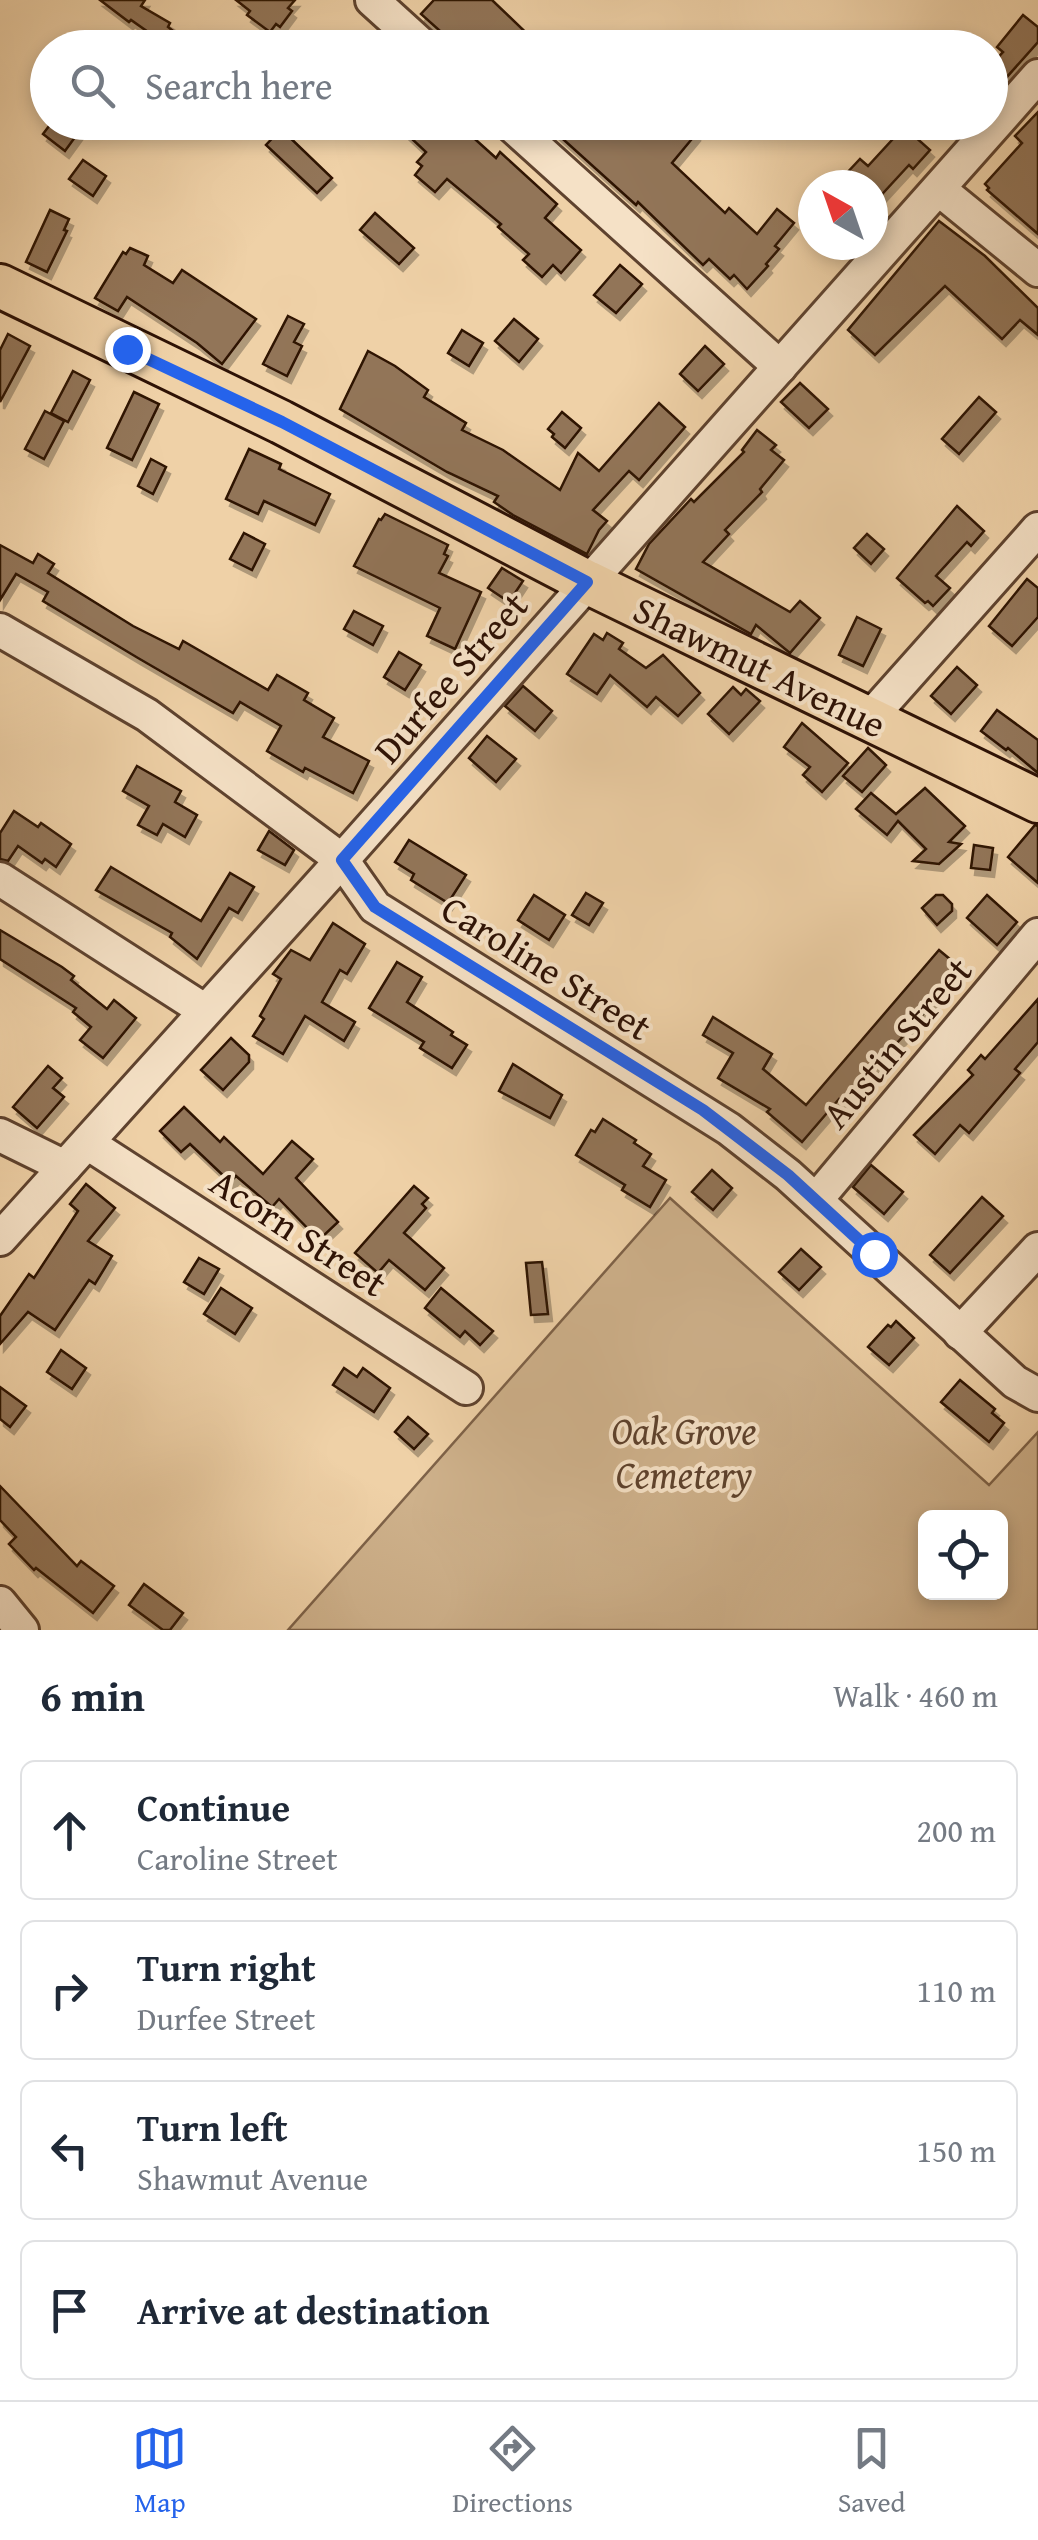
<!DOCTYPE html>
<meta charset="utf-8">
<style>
body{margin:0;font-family:"Gentium Book Plus",serif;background:#f6f6f7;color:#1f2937}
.controls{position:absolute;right:30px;bottom:30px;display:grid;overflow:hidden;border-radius:15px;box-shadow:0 5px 15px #0003}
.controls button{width:90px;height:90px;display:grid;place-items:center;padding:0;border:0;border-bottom:2px solid #e0e1e3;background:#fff;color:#1f2937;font:50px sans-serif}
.compass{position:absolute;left:798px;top:170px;width:90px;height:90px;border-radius:50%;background:#fff;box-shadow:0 5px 15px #0003;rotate:320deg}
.stop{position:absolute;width:30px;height:30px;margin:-22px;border:8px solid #2563eb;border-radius:50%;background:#fff}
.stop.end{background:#2563eb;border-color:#fff;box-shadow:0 2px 10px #0008}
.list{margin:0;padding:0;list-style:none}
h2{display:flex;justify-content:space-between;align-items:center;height:130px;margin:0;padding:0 40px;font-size:42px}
h2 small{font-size:32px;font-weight:400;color:#747a83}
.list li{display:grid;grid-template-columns:65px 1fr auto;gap:30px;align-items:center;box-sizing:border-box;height:140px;margin:0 20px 20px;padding:0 20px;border:2px solid #e0e1e3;border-radius:15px}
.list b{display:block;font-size:38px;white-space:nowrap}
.list p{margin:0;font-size:32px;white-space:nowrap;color:#747a83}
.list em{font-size:32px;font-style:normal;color:#747a83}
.icon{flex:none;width:55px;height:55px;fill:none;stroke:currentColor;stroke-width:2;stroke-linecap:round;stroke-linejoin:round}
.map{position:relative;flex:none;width:1038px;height:1630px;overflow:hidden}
.search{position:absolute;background:#fff;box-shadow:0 5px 15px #0003;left:30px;right:30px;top:30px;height:110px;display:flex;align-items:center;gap:25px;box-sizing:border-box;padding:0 35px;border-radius:55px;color:#747a83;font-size:38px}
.sheet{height:770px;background:#fff}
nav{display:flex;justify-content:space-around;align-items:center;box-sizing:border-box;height:140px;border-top:2px solid #e0e1e3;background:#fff;font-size:28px;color:#747a83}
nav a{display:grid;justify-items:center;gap:5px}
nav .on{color:#2563eb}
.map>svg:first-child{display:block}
</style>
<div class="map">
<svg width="1038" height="1630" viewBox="0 0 1038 1630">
<defs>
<filter id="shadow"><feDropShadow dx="4" dy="7" stdDeviation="0" flood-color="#0004"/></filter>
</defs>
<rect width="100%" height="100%" fill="#efd1a7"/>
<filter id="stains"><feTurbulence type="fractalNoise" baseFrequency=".002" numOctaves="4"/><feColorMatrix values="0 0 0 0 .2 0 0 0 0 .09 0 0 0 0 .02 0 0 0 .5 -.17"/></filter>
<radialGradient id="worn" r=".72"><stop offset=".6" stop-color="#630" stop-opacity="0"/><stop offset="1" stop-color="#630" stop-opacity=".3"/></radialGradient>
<!-- green -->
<path fill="#ceb18b" stroke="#7e6248" stroke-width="2.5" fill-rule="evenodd" d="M670,1198l319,287 49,-53v198h-750zM926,1518h74v74h-74z"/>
<!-- building -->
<g fill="#927559" stroke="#2e1205" stroke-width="2.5" filter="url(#shadow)">
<polygon points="100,0 145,0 141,6 170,23 168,27 177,34 168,46 131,20 129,22"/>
<polygon points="236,0 295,0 288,8 292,11 280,27 276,24 270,32 247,15 250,11"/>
<polygon points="434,0 492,0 542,48 459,48 421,14"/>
<polygon points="1023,15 1038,27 1038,42 990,96 990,66 1003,52 997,47"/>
<polygon points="1038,112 1038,234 987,190 989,188 985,184 1022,143 1015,136"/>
<polygon points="52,122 86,122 65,151 43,134"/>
<polygon points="394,122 456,122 496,158 500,152 557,204 545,218 581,250 561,273 553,265 542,277 523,260 529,254 498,227 501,224 447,179 435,192 415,175 422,166 417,162 426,152"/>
<polygon points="544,122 682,122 696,134 672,163 725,213 729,208 757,234 777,209 794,223 775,246 779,249 766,264 768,266 747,289 734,275 730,279 709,259 703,265 638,202 636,205"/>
<polygon points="904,127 930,150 913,169 909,165 873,204 873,185 852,185 844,176 860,159 868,166"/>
<polygon points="281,129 332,178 317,193 266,145"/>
<polygon points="83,160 106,176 93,196 69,179"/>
<polygon points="50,210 69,219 64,230 67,231 47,272 26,262"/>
<polygon points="375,213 414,248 399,264 360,230"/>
<polygon points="939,221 985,256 1038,308 1038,335 1020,320 1002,339 945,286 875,355 848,330"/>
<polygon points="130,248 148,256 144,265 173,283 182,270 256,319 222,364 197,343 127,297 118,311 95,298 123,252 126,254"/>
<polygon points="620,265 642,284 616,313 594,295"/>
<polygon points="288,316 304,324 294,342 302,346 287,376 263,364"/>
<polygon points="514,319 538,339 519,362 495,341"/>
<polygon points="462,330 483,343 469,366 448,353"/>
<polygon points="8,334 30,346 0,402 0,350"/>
<polygon points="705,346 724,364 698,391 680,374"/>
<polygon points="368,351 395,366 428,390 424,397 466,423 462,430 503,450 560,490 578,453 599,471 659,403 685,427 639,480 629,471 593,510 607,521 599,530 587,554 513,515 494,502 498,496 447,472 340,409"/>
<polygon points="73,371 90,380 68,422 51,413"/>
<polygon points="800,383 828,409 809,428 781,402"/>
<polygon points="134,392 159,404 132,460 107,448"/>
<polygon points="979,397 996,412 959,454 942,439"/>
<polygon points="45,411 64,421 44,459 25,449"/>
<polygon points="562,412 581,428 565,448 552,437 554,434 548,429"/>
<polygon points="757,430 776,445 771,450 784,460 760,489 762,492 725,530 729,534 703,562 790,612 800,601 820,618 790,653 756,625 751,634 636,569 649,544 691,499 694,502 744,452 742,450"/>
<polygon points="249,449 281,464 279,469 330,494 315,525 264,501 258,514 226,499"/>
<polygon points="151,459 166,467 153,494 138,486"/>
<polygon points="957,506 984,531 971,546 967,542 936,576 950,588 933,606 928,601 925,603 897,578"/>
<polygon points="385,514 448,545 444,554 448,556 439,573 481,592 455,649 427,636 440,608 354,566 379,519 381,520"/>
<polygon points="244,533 265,544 252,570 230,559"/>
<polygon points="867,534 884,549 871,564 854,548"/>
<polygon points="0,545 33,563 38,554 54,564 48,573 133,626 179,649 183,641 268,690 277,675 308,693 304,700 334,718 323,737 369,761 353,793 305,768 303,772 267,751 281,726 240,702 233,713 138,658 43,601 48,592 16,574 0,600"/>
<polygon points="502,568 523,581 509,602 488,588"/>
<polygon points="1027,579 1038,588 1038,617 1012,646 989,626"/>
<polygon points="354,611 383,626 373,645 344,629"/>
<polygon points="857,617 881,629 863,666 839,655"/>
<polygon points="607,633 623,643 619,649 646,668 663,655 700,693 678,716 656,697 647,707 610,675 597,694 567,674 594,634 603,640"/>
<polygon points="399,652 421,665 405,690 384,677"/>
<polygon points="957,667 977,685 951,714 931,696"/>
<polygon points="523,686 552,711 535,731 505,706"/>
<polygon points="733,687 741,695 746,689 760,701 729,734 708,714"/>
<polygon points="997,710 1038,740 1038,773 1008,748 1006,750 981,731"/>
<polygon points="802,723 848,763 822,792 803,775 810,767 784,747"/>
<polygon points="487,736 516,759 496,782 469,758"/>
<polygon points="868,748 886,765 862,792 843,776"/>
<polygon points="137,766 181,791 175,802 197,815 185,837 163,824 157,835 138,825 149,806 123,791"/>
<polygon points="925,788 965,826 949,842 961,844 939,864 913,861 926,849 898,821 887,835 856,809 871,793 896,814"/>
<polygon points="14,811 38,827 41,823 71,844 56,867 45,859 42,863 18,846 8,861 0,859 0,833"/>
<polygon points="1035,825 1038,826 1038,883 1008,857"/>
<polygon points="269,831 294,850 285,865 258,850"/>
<polygon points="409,840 466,875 448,903 411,880 414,874 395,862"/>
<polygon points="974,845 993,848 990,870 971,868"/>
<polygon points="111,867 201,921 230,873 254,887 238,913 229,908 197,959 170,937 172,933 96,890"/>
<polygon points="586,893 603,903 589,925 572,915"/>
<polygon points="534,895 565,915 549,940 518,920"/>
<polygon points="936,895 943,895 952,904 952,911 937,925 922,908"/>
<polygon points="987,895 1017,922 997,945 967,918"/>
<polygon points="333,923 365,944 347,974 340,970 322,1002 355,1022 344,1041 305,1016 283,1054 253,1036 264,1019 260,1016 281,979 273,974 291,950 310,960"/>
<polygon points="0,930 62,967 74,976 71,980 107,1009 114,1000 136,1018 103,1058 80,1040 91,1027 73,1012 76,1008 0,959"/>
<polygon points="939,950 963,970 887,1054 885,1052 843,1103 839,1099 802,1142 767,1112 770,1109 718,1078 733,1053 703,1035 713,1017 772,1054 763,1069 806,1105"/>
<polygon points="397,962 422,977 407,1002 453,1032 451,1035 467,1045 452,1068 420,1048 424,1042 369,1008"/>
<polygon points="1038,999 1038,1042 1015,1069 1020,1073 969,1133 960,1125 935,1154 914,1135 973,1075 968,1070 981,1055 985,1059"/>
<polygon points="231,1038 249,1055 249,1062 223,1090 201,1070"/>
<polygon points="513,1064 562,1095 550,1118 499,1091"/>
<polygon points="48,1066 62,1078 53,1088 64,1097 37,1128 13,1107"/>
<polygon points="184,1107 220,1142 224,1137 263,1174 292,1141 313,1159 296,1178 338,1222 319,1240 279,1199 272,1207 236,1176 230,1182 190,1144 181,1152 160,1131"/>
<polygon points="603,1119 636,1140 634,1143 651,1154 643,1166 666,1180 650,1207 622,1190 625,1185 576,1155 591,1130 595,1132"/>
<polygon points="871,1165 903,1192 884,1214 853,1187"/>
<polygon points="712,1170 732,1188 713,1210 692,1192"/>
<polygon points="86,1184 115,1208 88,1241 112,1256 95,1284 89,1280 55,1330 28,1312 0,1344 0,1316 29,1274 34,1278 78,1211 70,1204"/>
<polygon points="414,1186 428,1198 422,1204 426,1208 404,1233 444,1268 425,1290 389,1260 378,1273 355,1253"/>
<polygon points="982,1197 1003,1216 950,1273 930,1255"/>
<polygon points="801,1249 821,1267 799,1290 779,1272"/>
<polygon points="199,1258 219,1269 204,1294 184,1282"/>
<polygon points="542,1262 548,1314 531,1315 526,1263"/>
<polygon points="221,1288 252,1308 235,1334 204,1314"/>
<polygon points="441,1288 493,1331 480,1345 465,1331 460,1337 425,1308"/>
<polygon points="896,1321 914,1338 889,1365 868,1347 888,1325 891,1327"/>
<polygon points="61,1350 86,1368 72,1389 47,1372"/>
<polygon points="344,1368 357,1377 363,1368 390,1388 374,1412 333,1385"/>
<polygon points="960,1380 995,1409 992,1413 1004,1423 989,1442 941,1402"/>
<polygon points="0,1387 26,1406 10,1427 0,1419"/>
<polygon points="408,1417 428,1434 414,1449 395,1432"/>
<polygon points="0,1486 77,1566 81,1561 114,1586 93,1613 36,1568 34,1570 9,1544 16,1537 0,1520"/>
<polygon points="144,1584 183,1613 170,1630 163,1630 129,1605"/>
</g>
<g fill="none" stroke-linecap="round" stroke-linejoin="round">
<!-- minor casing -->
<g stroke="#5e422e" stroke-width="38">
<g id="minor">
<polyline points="372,0 425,48"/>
<polyline points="508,122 780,367"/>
<polyline points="940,190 1038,270"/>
<polyline points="0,630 147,715 342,860 375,907 729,1129 788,1175 1015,1382 1038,1395"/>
<polyline points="868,720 1038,529"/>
<polyline points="0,879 204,1010"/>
<polyline points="0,1135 65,1167"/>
<polyline points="89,1144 466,1388"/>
<polyline points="816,1200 1038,935"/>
<polyline points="0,1239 342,860 1038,76"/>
<polyline points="960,1333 1038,1249"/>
<polyline points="0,1603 22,1630"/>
</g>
</g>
<!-- major casing -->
<g stroke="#2e1205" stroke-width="48">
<polyline id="major" points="0,286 281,422 587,582 1038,801"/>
</g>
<!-- minor -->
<use href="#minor" stroke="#f5e1c6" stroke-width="32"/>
<!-- major -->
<use href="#major" stroke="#efd1a7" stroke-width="42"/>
</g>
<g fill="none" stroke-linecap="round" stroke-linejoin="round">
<!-- route -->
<polyline stroke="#2563eb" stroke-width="12" points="127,349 282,422 587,582 342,860 375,907 703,1110 788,1175 874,1254"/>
</g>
<g text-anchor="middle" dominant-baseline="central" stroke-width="8" stroke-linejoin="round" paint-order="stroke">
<!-- street labels -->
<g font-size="38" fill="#2e1205" stroke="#f5e1c6">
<text transform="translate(760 666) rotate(26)">Shawmut Avenue</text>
<text transform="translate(450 677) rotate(-49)">Durfee Street</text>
<text transform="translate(547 967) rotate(32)">Caroline Street</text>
<text transform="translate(896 1042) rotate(-50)">Austin Street</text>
<text transform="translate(299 1232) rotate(33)">Acorn Street</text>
</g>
<!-- park labels -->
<g font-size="38" font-style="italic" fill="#5e422d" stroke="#f5e1c6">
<text x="684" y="1430">Oak Grove<tspan x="684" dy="44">Cemetery</tspan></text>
</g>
</g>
<rect width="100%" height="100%" filter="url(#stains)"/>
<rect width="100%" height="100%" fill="url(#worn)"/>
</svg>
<div class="controls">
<button><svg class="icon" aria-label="locate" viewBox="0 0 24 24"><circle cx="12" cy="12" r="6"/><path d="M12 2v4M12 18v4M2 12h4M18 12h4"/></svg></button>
</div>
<svg class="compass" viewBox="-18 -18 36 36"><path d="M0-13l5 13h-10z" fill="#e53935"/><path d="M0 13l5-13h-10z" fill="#747a83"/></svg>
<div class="stop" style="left:874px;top:1254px"></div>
<div class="stop end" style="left:127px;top:349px"></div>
<div class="search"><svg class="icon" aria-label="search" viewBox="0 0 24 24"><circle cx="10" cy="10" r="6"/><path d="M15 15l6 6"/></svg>Search here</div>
</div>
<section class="sheet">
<h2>6 min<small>Walk · 460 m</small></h2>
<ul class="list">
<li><svg class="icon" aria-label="ahead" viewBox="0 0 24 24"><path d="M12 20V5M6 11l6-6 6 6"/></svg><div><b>Continue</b><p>Caroline Street</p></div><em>200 m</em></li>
<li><svg class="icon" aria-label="right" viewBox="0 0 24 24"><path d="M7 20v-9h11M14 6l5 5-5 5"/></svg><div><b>Turn right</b><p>Durfee Street</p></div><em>110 m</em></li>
<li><svg class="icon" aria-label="left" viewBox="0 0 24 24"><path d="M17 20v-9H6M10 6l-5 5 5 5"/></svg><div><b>Turn left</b><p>Shawmut Avenue</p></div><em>150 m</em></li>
<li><svg class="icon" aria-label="arrive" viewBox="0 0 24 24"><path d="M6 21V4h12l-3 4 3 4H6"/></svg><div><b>Arrive at destination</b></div></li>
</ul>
</section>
<nav>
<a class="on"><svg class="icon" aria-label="map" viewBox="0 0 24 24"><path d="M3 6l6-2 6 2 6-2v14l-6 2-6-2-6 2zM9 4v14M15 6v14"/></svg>Map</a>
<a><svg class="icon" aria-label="directions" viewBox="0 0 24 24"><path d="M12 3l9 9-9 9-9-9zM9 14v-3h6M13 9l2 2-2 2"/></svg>Directions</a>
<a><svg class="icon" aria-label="saved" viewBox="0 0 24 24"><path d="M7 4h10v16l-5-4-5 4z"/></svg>Saved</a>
</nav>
